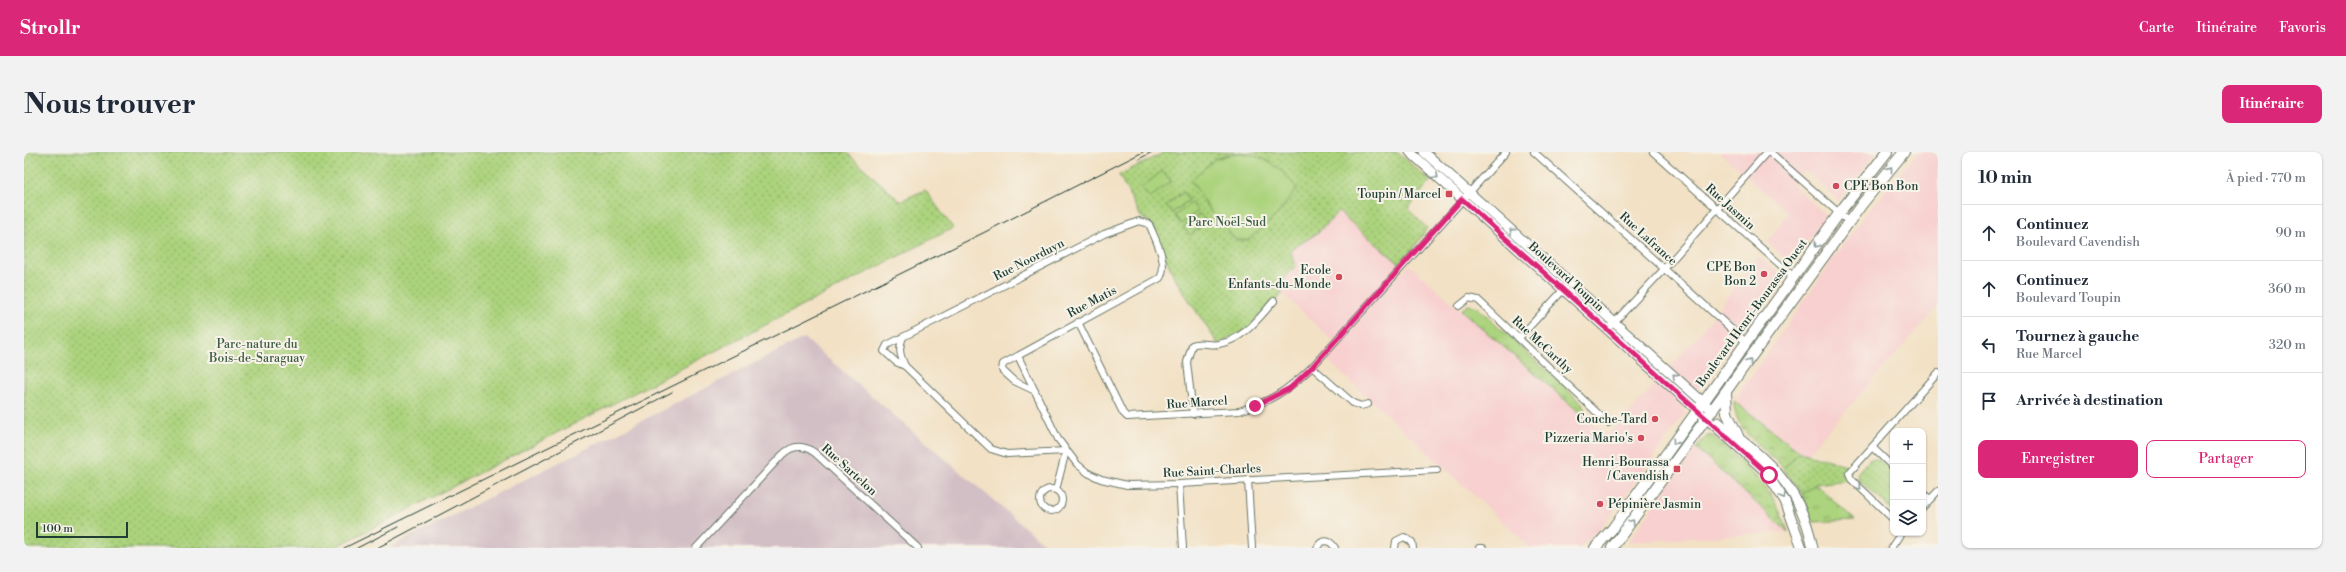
<!DOCTYPE html>
<html lang="fr">
<meta charset="utf-8">
<style>
body{margin:0;font-family:"Libre Bodoni",serif;background:#f2f2f3;color:#1f2937}
.controls{position:absolute;right:12px;bottom:12px;display:grid;overflow:hidden;border-radius:8px;box-shadow:0 1px 3px #0004}
.controls button{width:36px;height:36px;display:grid;place-items:center;padding:0;border:0;border-bottom:1px solid #e0e1e3;background:#fff;color:#1f2937;font:20px sans-serif}
.scale{position:absolute;left:12px;bottom:10px;width:92px;box-sizing:border-box;padding-left:4px;border:2px solid #1f3d34;border-top:0;font-size:11px;line-height:14px;white-space:nowrap;color:#1f3d34;-webkit-text-stroke:3px #f7f3e8;paint-order:stroke}
.stop{position:absolute;width:12px;height:12px;margin:-9px;border:3px solid #db2777;border-radius:50%;background:#fff}
.stop.end{background:#db2777;border-color:#fff;box-shadow:0 1px 4px #0008}
.list{margin:0;padding:0;list-style:none}
h2{display:flex;justify-content:space-between;align-items:center;height:52px;margin:0;padding:0 16px;font-size:17px}
h2 small{font-size:13px;font-weight:400;color:#747a83}
.list li{display:grid;grid-template-columns:26px 1fr auto;gap:12px;align-items:center;box-sizing:border-box;height:56px;padding:0 16px;border-top:1px solid #e0e1e3}
.list b{display:block;font-size:15px;white-space:nowrap}
.list p{margin:0;font-size:13px;white-space:nowrap;color:#747a83}
.list em{font-size:13px;font-style:normal;color:#747a83}
.actions{display:flex;gap:8px;padding:12px 16px}
.actions a{flex:1;padding:9px 0;border:1px solid #db2777;border-radius:8px;text-align:center;font-size:14px;color:#db2777}
.actions .main{background:#db2777;color:#fff}
.icon{flex:none;width:22px;height:22px;fill:none;stroke:currentColor;stroke-width:2;stroke-linecap:round;stroke-linejoin:round}
.map{position:relative;flex:none;width:1914px;height:396px;overflow:hidden;border-radius:8px}
header{display:flex;align-items:center;gap:24px;box-sizing:border-box;height:56px;padding:0 20px;background:#db2777;color:#fff}
header strong{font-size:19px}
nav{display:flex;gap:22px;margin-inline-start:auto;font-size:14px}
.intro{display:flex;align-items:center;justify-content:space-between;box-sizing:border-box;height:96px;padding:0 24px}
h1{margin:0;font-size:28px}
.button{padding:10px 18px;border-radius:8px;background:#db2777;color:#fff;font-size:14px;font-weight:700}
main{display:flex;gap:24px;padding:0 24px}
aside{flex:1;background:#fff;border-radius:8px;box-shadow:0 1px 3px #0004}
.map>svg:first-child{display:block}
</style>
<header>
<strong>Strollr</strong>
<nav><a>Carte</a><a>Itinéraire</a><a>Favoris</a></nav>
</header>
<div class="intro"><h1>Nous trouver</h1><a class="button">Itinéraire</a></div>
<main>
<div class="map">
<svg width="1914" height="396" viewBox="0 0 1914 396">
<defs>
<pattern id="grass-tufts" width="24" height="20" patternUnits="userSpaceOnUse"><rect width="24" height="20" fill="#acd37d"/><path d="M3 7l-1-3M5 7V3M7 7l1-3M15 17l-1-3M17 17v-4M19 17l1-3" fill="none" stroke="#8bac67"/></pattern>
<pattern id="park-dots" width="8" height="8" patternUnits="userSpaceOnUse"><rect width="8" height="8" fill="#acd37d"/><path d="M2 2h.1M6 6h.1" fill="none" stroke="#8bac67" stroke-width="1.8" stroke-linecap="round"/></pattern>
</defs>
<rect width="100%" height="100%" fill="#f7f3e8"/>
<filter id="ink" filterUnits="userSpaceOnUse"><feTurbulence type="fractalNoise" baseFrequency=".025" numOctaves="2"/><feDisplacementMap in="SourceGraphic" scale="8" xChannelSelector="R" yChannelSelector="G"/><feConvolveMatrix kernelMatrix="1 2 1 2 8 2 1 2 1" color-interpolation-filters="sRGB"/></filter>
<filter id="wash" filterUnits="userSpaceOnUse"><feTurbulence type="fractalNoise" baseFrequency=".012" numOctaves="4" result="noise"/><feDisplacementMap in="SourceGraphic" scale="16" xChannelSelector="R" yChannelSelector="G"/><feGaussianBlur stdDeviation="0.9" result="paint"/><feColorMatrix in="noise" values="0 0 0 0 0 0 0 0 0 0 0 0 0 0 0 0 0 1.4 0 .05"/><feComposite in="paint" operator="in"/></filter>
<g filter="url(#wash)">
<rect width="100%" height="100%" fill="#f2e1c5"/>
<!-- built -->
<g fill="#f7d0cf">
<polygon points="1695,0 1853,0 1815,49 1781,18 1767,30 1802,64 1768,112 1743,91 1764,61"/>
<polygon points="1893,0 1914,0 1914,155 1783,302 1776,300 1710,249 1832,74"/>
<polygon points="1315,60 1378,114 1323,176 1385,113 1583,284 1638,226 1688,166 1723,119 1735,105 1758,125 1724,176 1717,177 1706,188 1708,194 1679,235 1675,235 1659,256 1662,261 1577,376 1555,396 1507,396 1298,203 1310,190 1253,136 1272,113 1266,98 1292,82"/>
<polygon points="1672,296 1764,380 1604,390"/>
</g>
<!-- industrial -->
<polygon fill="#d2bec5" points="780,186 1025,396 364,396 586,285"/>
<!-- grass -->
<g fill="url(#grass-tufts)" stroke="#668858">
<polygon points="1444,153 1453,155 1558,251 1562,261 1562,266 1437,158"/>
<path d="M1710,249l66,51 -16,16c-19,-18 -51,-38 -50,-67z"/>
<path d="M1684,283l5,1c35,32 59,49 75,96l-92,-84z"/>
<polygon points="1791,332 1831,368 1789,370 1778,342"/>
</g>
<!-- park -->
<g fill="url(#park-dots)" stroke="#668858">
<polygon points="0,0 822,0 876,49 901,38 929,76 310,396 0,396"/>
<polygon points="1141,0 1373,0 1406,29 1384,57 1403,76 1378,114 1315,60 1292,82 1266,98 1272,113 1253,136 1259,141 1225,177 1194,192 1151,127 1126,70 1117,65 1095,23"/>
<polygon points="1776,300 1826,314 1825,328 1791,332 1778,342 1759,316"/>
<polygon points="1850,306 1856,308 1869,320 1869,359 1835,328 1834,320 1845,308"/>
</g>
<!-- pitch -->
<g fill="#acd37d" stroke="#668858">
<path d="M1212,1c28,1 45,14 61,36l-21,27 -28,24h-12l-25,-28 -20,-32 24,-21z"/>
<polygon points="1138,19 1147,29 1126,46 1117,36"/>
<polygon points="1159,40 1165,48 1148,61 1142,54"/>
<polygon points="1167,51 1174,59 1157,72 1151,64"/>
<polygon points="1176,62 1183,70 1166,83 1159,75"/>
</g>
</g>
<g filter="url(#ink)">
<g fill="none" stroke-linecap="round" stroke-linejoin="round">
<!-- street casing -->
<g stroke="#697667" stroke-width="8">
<g id="street">
<polyline points="1510,0 1723,191"/>
<polyline points="1629,0 1770,125"/>
<polyline points="1746,0 1825,70"/>
<polyline points="1435,154 1445,146 1454,148 1584,271"/>
<path d="M1054,170l45,91 4,4 112,-6c31,-9 49,-21 73,-44l194,-215"/>
<polyline points="1584,177 1641,116 1743,0"/>
<polyline points="879,185 863,193 860,199 872,210 881,214"/>
<polyline points="1495,186 1541,136"/>
<polyline points="994,204 1034,287 1053,312 1064,321 1077,327 1103,333 1155,332 1413,318"/>
<polyline points="1288,215 1329,251 1337,254 1344,252"/>
<path d="M1011,239l-21,-10 -12,-11 1,-6 157,-86c9,-15 -5,-39 -11,-54l-10,-3 -35,13 -201,103c-5,12 -3,18 2,29l86,83 16,5 59,-3 -10,39"/>
<path d="M1169,262l-6,-52 5,-17c9,-4 17,1 27,-1 25,-5 39,-25 55,-43"/>
<polyline points="1848,295 1869,315"/>
<polyline points="1224,328 1228,396"/>
<polyline points="1155,332 1159,396"/>
<circle cx="1027" cy="348" r="11"/>
<polyline points="1899,341 1906,347"/>
<polyline points="1899,355 1914,339"/>
<polyline points="1869,367 1827,327 1825,321 1914,221"/>
<path d="M672,396l86,-93c10,-10 21,-11 33,-2l103,95"/>
<path d="M1293,396c4,-9 13,-9 18,0"/>
<polyline points="1371,396 1372,389 1380,385 1388,390 1389,396"/>
<polyline points="1455,396 1459,396"/>
<polyline points="1867,396 1877,381"/>
</g>
</g>
<!-- secondary casing -->
<g stroke="#697667" stroke-width="11">
<g id="secondary">
<polyline points="1386,0 1741,319 1761,349 1778,396"/>
<polyline points="1400,0 1689,259"/>
<path d="M1694,270c49,38 82,61 95,126"/>
</g>
</g>
<!-- primary casing -->
<g stroke="#697667" stroke-width="12">
<g id="primary">
<polyline points="1702,241 1703,261 1714,284"/>
<polyline points="1571,396 1589,376 1819,56 1863,0"/>
<polyline points="1588,396 1838,52 1880,0"/>
</g>
</g>
<!-- street -->
<use href="#street" stroke="#fff" stroke-width="6"/>
<!-- secondary -->
<use href="#secondary" stroke="#fff" stroke-width="9"/>
<!-- primary -->
<use href="#primary" stroke="#fff" stroke-width="10"/>
<!-- tram -->
<g stroke="#1f3d34" stroke-width="1">
<polyline points="1115,7 1128,0"/>
<polyline points="320,396 959,81 1119,0"/>
<polyline points="333,396 374,375"/>
<polyline points="353,396 648,240"/>
</g>
</g>
<!-- one-way arrows -->
<defs><path id="oneway-chevron" d="M-2-3.5L2.5 0L-2 3.5" fill="none" stroke-width="1.6" stroke-linecap="round" stroke-linejoin="round"/></defs>
<g stroke="#8f9e9a">
<use href="#oneway-chevron" transform="translate(1866 17) rotate(-51)"/>
<use href="#oneway-chevron" transform="translate(1412 24) rotate(42)"/>
<use href="#oneway-chevron" transform="translate(1488 79) rotate(-138)"/>
<use href="#oneway-chevron" transform="translate(1793 93) rotate(125)"/>
<use href="#oneway-chevron" transform="translate(1725 210) rotate(-54)"/>
<use href="#oneway-chevron" transform="translate(1651 224) rotate(-138)"/>
<use href="#oneway-chevron" transform="translate(1651 290) rotate(126)"/>
<use href="#oneway-chevron" transform="translate(1835 336) rotate(45)"/>
<use href="#oneway-chevron" transform="translate(1759 344) rotate(61)"/>
<use href="#oneway-chevron" transform="translate(1608 370) rotate(-54)"/>
</g>
</g>
<g fill="none" stroke-linecap="round" stroke-linejoin="round" filter="url(#ink)">
<!-- route -->
<polyline stroke="#db2777" stroke-width="5" points="1231,254 1266,236 1288,215 1438,47 1745,323"/>
</g>
<!-- markers -->
<g fill="#d1495b" stroke="#f7f3e8" stroke-width="1.5">
<circle cx="1812" cy="34" r="4"/>
<rect x="1421" y="38" width="8" height="8" rx="2"/>
<circle cx="1740" cy="122" r="4"/>
<circle cx="1315" cy="125" r="4"/>
<circle cx="1631" cy="267" r="4"/>
<circle cx="1617" cy="286" r="4"/>
<rect x="1649" y="313" width="8" height="8" rx="2"/>
<circle cx="1576" cy="352" r="4"/>
</g>
<g text-anchor="middle" dominant-baseline="central" stroke-width="4" stroke-linejoin="round" paint-order="stroke">
<!-- poi labels -->
<g font-size="12" fill="#1f3d34" stroke="#f7f3e8" text-anchor="end">
<text x="1820" y="34" text-anchor="start">CPE Bon Bon</text>
<text x="1417" y="42">Toupin / Marcel</text>
<text x="1732" y="115">CPE Bon<tspan x="1732" dy="14">Bon 2</tspan></text>
<text x="1307" y="118">Ecole<tspan x="1307" dy="14">Enfants-du-Monde</tspan></text>
<text x="1623" y="267">Couche-Tard</text>
<text x="1609" y="286">Pizzeria Mario's</text>
<text x="1645" y="310">Henri-Bourassa<tspan x="1645" dy="14">/ Cavendish</tspan></text>
<text x="1584" y="352" text-anchor="start">Pépinière Jasmin</text>
</g>
<!-- street labels -->
<g font-size="12" fill="#1f3d34" stroke="#f7f3e8">
<text transform="translate(1706 55) rotate(42)">Rue Jasmin</text>
<text transform="translate(1624 87) rotate(42)">Rue Lafrance</text>
<text transform="translate(1005 108) rotate(-27)">Rue Noorduyn</text>
<text transform="translate(1542 125) rotate(42)">Boulevard Toupin</text>
<text transform="translate(1068 150) rotate(-28)">Rue Matis</text>
<text transform="translate(1728 161) rotate(-54)">Boulevard Henri-Bourassa Ouest</text>
<text transform="translate(1518 193) rotate(43)">Rue McCarthy</text>
<text transform="translate(1173 251) rotate(-4)">Rue Marcel</text>
<text transform="translate(825 318) rotate(42)">Rue Sartelon</text>
<text transform="translate(1188 319) rotate(-3)">Rue Saint-Charles</text>
</g>
<!-- park labels -->
<g font-size="12" fill="#3b5b43" stroke="#f7f3e8">
<text x="1203" y="70">Parc Noël-Sud</text>
<text x="233" y="192">Parc-nature du<tspan x="233" dy="14">Bois-de-Saraguay</tspan></text>
</g>
</g>
</svg>
<div class="controls">
<button>+</button>
<button>−</button>
<button><svg class="icon" aria-label="layers" viewBox="0 0 24 24"><path d="M12 4l9 5-9 5-9-5zM3 14l9 5 9-5"/></svg></button>
</div>
<div class="scale">100 m</div>
<div class="stop" style="left:1745px;top:323px"></div>
<div class="stop end" style="left:1231px;top:254px"></div>
</div>
<aside>
<h2>10 min<small>À pied · 770 m</small></h2>
<ul class="list">
<li><svg class="icon" aria-label="ahead" viewBox="0 0 24 24"><path d="M12 20V5M6 11l6-6 6 6"/></svg><div><b>Continuez</b><p>Boulevard Cavendish</p></div><em>90 m</em></li>
<li><svg class="icon" aria-label="ahead" viewBox="0 0 24 24"><path d="M12 20V5M6 11l6-6 6 6"/></svg><div><b>Continuez</b><p>Boulevard Toupin</p></div><em>360 m</em></li>
<li><svg class="icon" aria-label="left" viewBox="0 0 24 24"><path d="M17 20v-9H6M10 6l-5 5 5 5"/></svg><div><b>Tournez à gauche</b><p>Rue Marcel</p></div><em>320 m</em></li>
<li><svg class="icon" aria-label="arrive" viewBox="0 0 24 24"><path d="M6 21V4h12l-3 4 3 4H6"/></svg><div><b>Arrivée à destination</b></div></li>
</ul>
<div class="actions"><a class="main">Enregistrer</a><a>Partager</a></div>
</aside>
</main>
